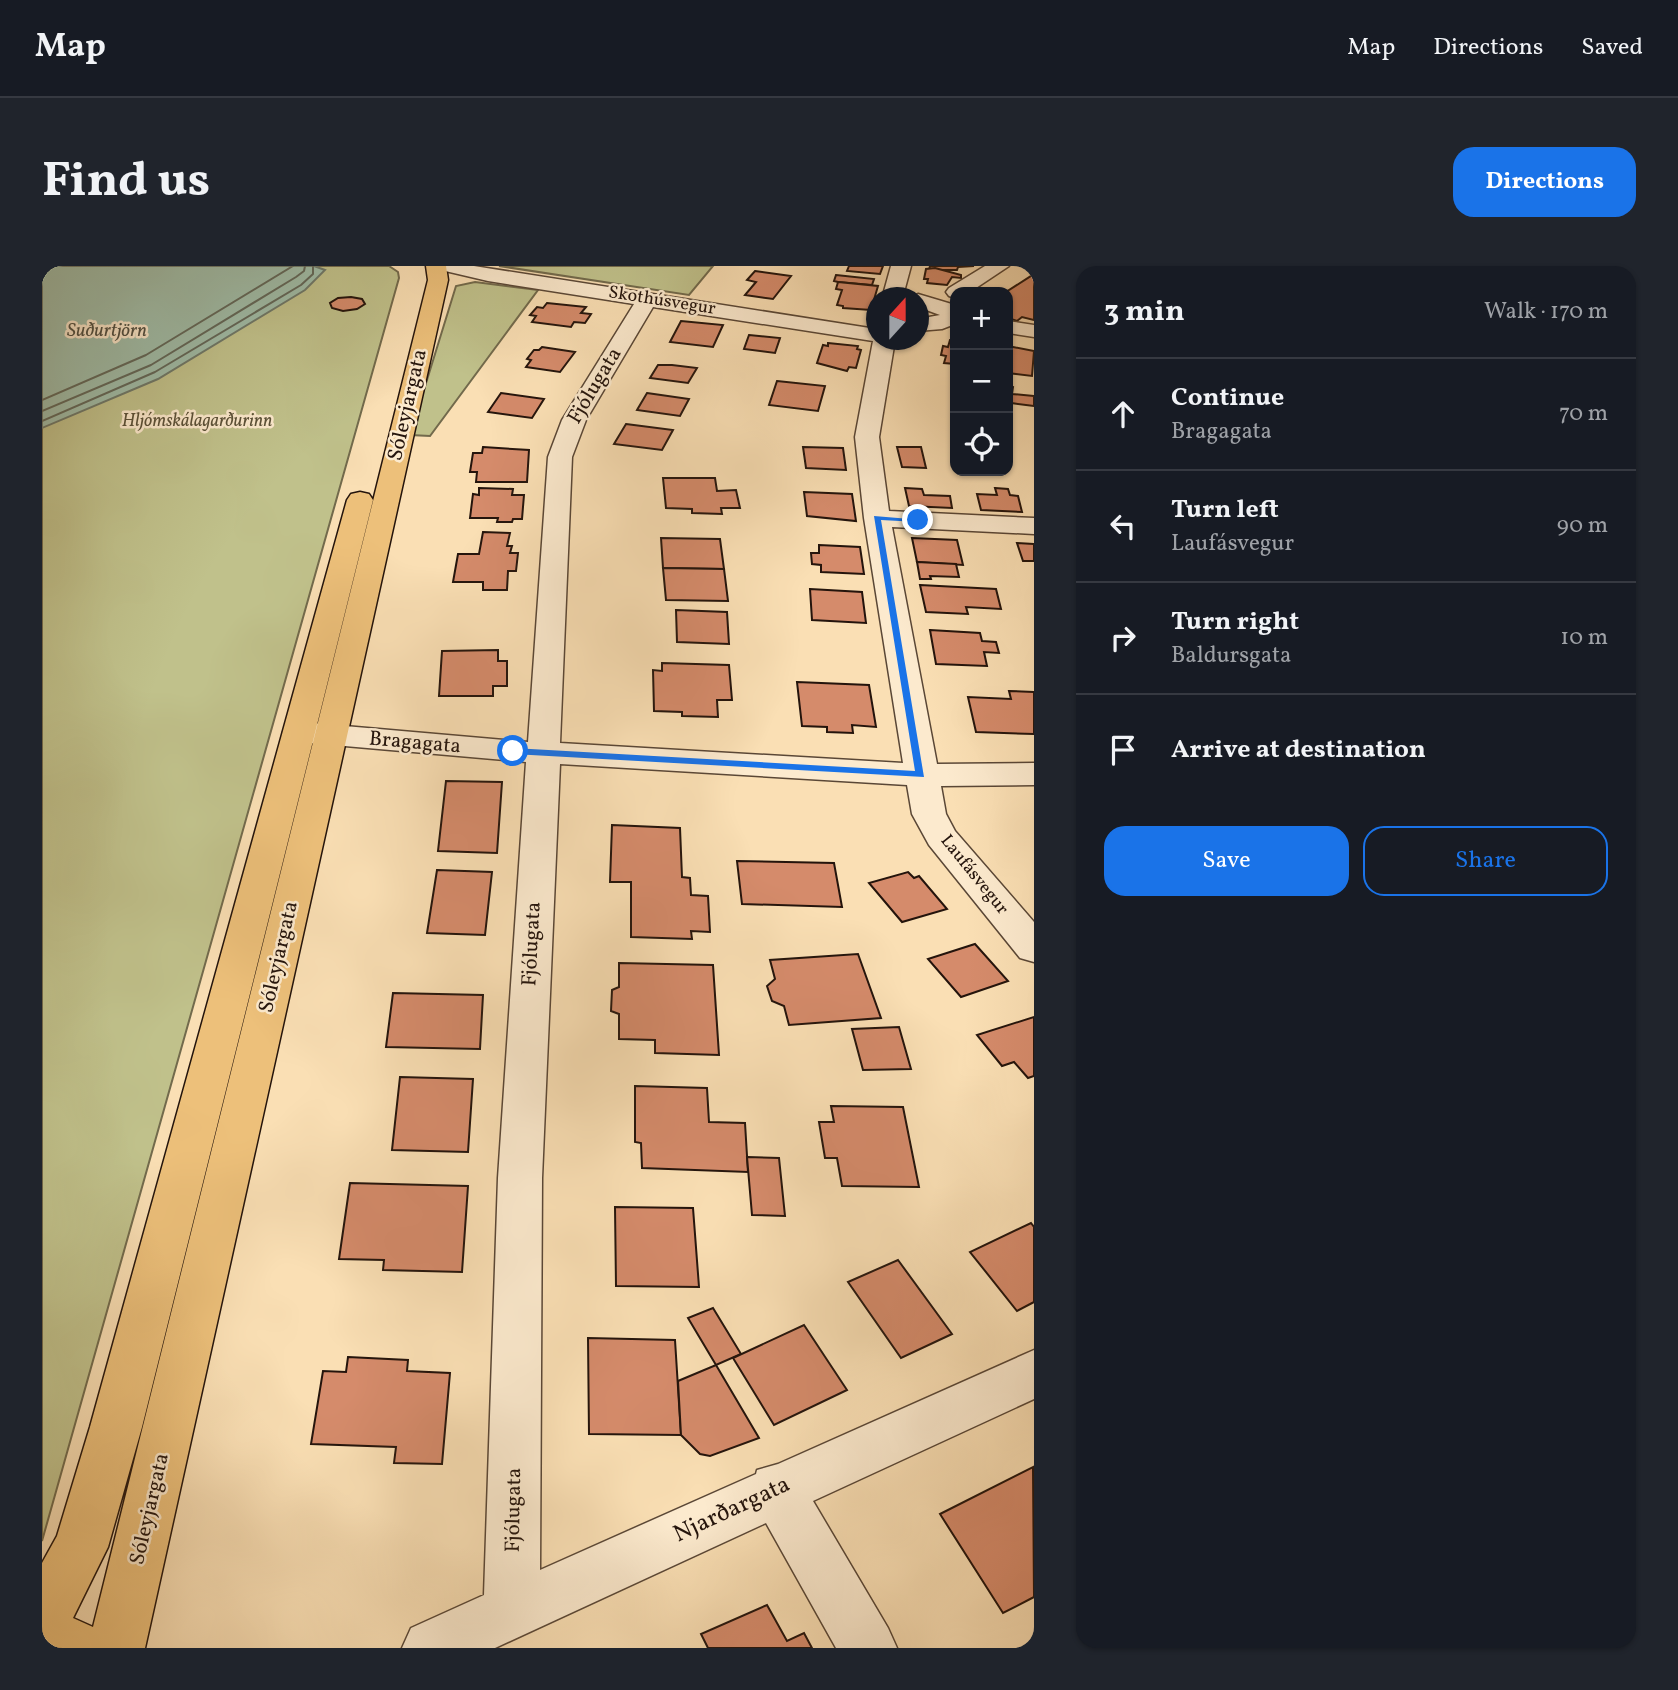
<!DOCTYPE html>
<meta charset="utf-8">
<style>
body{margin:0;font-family:Vollkorn,serif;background:#20242c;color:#f1f3f6}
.controls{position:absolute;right:21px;top:21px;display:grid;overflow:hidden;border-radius:14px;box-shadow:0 2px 5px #0004}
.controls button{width:63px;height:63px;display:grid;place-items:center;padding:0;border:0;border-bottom:2px solid #363941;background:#171b24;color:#f1f3f6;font:35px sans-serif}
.compass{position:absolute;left:824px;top:21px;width:63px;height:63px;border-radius:50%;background:#171b24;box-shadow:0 2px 5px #0004;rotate:21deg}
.stop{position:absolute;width:21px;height:21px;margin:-16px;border:5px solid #1a73e8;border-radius:50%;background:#fff}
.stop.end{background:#1a73e8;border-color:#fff;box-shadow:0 2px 7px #0008}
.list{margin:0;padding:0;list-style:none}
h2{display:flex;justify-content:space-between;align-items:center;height:91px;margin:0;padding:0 28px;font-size:30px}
h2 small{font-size:23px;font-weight:400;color:#9ea1a6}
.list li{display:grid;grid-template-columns:46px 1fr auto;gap:21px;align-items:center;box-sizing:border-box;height:112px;padding:0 28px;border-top:2px solid #363941}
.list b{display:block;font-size:26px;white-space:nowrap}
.list p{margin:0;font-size:23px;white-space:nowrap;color:#9ea1a6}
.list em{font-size:23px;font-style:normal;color:#9ea1a6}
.actions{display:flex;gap:14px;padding:21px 28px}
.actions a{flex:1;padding:16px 0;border:2px solid #1a73e8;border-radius:21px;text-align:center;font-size:24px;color:#1a73e8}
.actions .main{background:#1a73e8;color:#fff}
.icon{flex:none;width:38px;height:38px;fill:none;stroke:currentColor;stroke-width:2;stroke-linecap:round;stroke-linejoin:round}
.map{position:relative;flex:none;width:992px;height:1382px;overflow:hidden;border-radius:21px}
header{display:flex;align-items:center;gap:42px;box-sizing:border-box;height:98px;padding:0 35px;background:#171b24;border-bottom:2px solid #363941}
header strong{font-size:33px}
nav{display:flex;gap:38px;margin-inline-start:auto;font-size:24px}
.intro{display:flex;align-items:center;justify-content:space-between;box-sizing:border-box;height:168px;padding:0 42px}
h1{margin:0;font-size:49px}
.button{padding:18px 32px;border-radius:21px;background:#1a73e8;color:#fff;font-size:24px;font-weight:700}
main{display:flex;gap:42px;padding:0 42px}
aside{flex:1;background:#171b24;border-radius:21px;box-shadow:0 2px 5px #0004}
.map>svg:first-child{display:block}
</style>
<header>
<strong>Map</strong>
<nav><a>Map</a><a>Directions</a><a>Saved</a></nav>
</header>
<div class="intro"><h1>Find us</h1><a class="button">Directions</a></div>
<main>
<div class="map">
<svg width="992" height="1382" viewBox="0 0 992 1382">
<rect width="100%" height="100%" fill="#fadfb4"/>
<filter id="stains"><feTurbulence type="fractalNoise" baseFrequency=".00286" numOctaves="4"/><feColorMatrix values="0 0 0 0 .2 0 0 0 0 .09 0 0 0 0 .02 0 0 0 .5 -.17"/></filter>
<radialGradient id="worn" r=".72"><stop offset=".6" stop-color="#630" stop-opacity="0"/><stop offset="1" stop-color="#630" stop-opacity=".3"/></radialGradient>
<!-- green -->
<g fill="#c0c18b" stroke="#726a4c" stroke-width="2">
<polygon points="0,0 347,0 356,6 357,12 0,1275"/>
<polygon points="457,0 671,0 647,29"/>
<polygon points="433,16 496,24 388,170 368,169 414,20"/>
</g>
<!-- water -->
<polygon fill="#9fbda9" stroke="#6e796a" stroke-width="2" points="0,0 272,0 283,4 263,24 116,113 0,162"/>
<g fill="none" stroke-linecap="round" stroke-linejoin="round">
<!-- shore -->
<g stroke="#62685a" stroke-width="2">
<polyline points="0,134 104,89 251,0"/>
<polyline points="0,145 109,99 254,11 262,5 263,0"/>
<polyline points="0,155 113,106 259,19 271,8 271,0"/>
</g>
</g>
<!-- building -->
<g fill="#d58b6b" stroke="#24140c" stroke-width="2">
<polygon points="807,0 841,0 838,8 805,5"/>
<polygon points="888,0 932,0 916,1 915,4 887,4"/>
<polygon points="893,2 919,9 919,12 910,11 905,19 885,17 886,13 882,13 884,3"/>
<polygon points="713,5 749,10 731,33 703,29 714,16 705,14"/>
<polygon points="992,8 992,54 980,51 975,55 966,52 964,26"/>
<polygon points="794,9 832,13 830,19 796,16 792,15"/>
<polygon points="796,16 836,20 829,44 801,42 801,40 795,39 800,24 794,23"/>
<polygon points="309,31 320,33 323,38 315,43 301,45 290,42 288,37 296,32"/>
<polygon points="505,37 544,41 539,47 549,48 543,57 532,56 529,61 490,56 494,50 488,49 495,41 501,42"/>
<polygon points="639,55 681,59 671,81 628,76"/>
<polygon points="707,69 738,72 733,87 702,83"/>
<polygon points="908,74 913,74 913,98 902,97 904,90 899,89 901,80 906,81"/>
<polygon points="786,77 816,80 815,83 819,84 814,102 807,101 805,105 775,97 781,79 786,80"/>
<polygon points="966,80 992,85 990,110 966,107"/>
<polygon points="500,81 533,86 518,106 484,101 489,94 485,93 492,84 497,84"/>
<polygon points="616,99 630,99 655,102 646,117 608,112"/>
<polygon points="735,115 783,120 776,145 727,139"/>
<polygon points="966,117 966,120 971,121 970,128 992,130 992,140 969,137 969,143 966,143"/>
<polygon points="459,127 502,133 490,152 446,146"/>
<polygon points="605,127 647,133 638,150 595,144"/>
<polygon points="584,158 631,164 620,184 572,178"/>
<polygon points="441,181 487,184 485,216 434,216 435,206 428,206 431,187 440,187"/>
<polygon points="761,181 801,182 804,204 764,202"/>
<polygon points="855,181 879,181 884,202 860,201"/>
<polygon points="621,212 673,212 675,225 694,224 698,242 679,242 680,248 650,247 650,243 624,242"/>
<polygon points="437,222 471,223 470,229 482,229 480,253 471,253 470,256 455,256 456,252 428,252 431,228 437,229"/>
<polygon points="863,222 880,223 882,229 908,230 910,242 867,240"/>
<polygon points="953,222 966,223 968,229 976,230 980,246 939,244 935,228 955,229"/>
<polygon points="762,226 810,228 814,255 765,250"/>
<polygon points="441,266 468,267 465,280 470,280 468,287 476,287 474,305 466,305 465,324 441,324 441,316 411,316 416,288 437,288"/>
<polygon points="619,272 678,273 682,303 621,302"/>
<polygon points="870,272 915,274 921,299 875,296"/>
<polygon points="975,277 992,278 992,295 981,295"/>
<polygon points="777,279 818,281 822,308 779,306 779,299 770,298 769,287 777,287"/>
<polygon points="875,296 914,298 917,311 888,310 889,313 878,313"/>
<polygon points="621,302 682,303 686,335 624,334"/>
<polygon points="878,319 954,323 959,343 924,341 926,348 884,346"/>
<polygon points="768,323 820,326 824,357 770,354"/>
<polygon points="634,344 685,346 687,378 635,376"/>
<polygon points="888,364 938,367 940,375 954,376 957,387 942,386 945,400 894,398"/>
<polygon points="456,384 456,395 465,395 465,420 451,420 451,430 397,430 400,385"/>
<polygon points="620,397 687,399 690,434 675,434 676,451 640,450 640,446 612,445 611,404 620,405"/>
<polygon points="755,416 827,419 834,461 810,459 811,467 785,466 785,461 760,460"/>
<polygon points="967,425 992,426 992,468 934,466 926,431 969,433"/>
<polygon points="404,515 460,516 455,587 396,585"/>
<polygon points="570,559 638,562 640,611 648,612 649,629 666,630 668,666 649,665 650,673 589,671 589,616 568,616"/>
<polygon points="695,595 792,597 800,641 700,638"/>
<polygon points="395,604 450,606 443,669 385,667"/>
<polygon points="866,606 872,612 877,610 905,643 860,656 827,617"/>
<polygon points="933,678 966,715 919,731 886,693"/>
<polygon points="816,688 839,752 747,759 742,740 730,735 725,720 733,713 728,694"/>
<polygon points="577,697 671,699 677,789 613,787 613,774 577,773 577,748 569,745 570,724 577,721"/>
<polygon points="351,727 441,729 438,783 344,781"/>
<polygon points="992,751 992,810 986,812 972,796 960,800 935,769"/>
<polygon points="857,761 869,803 821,804 810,763"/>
<polygon points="358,811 431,813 426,886 350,884"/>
<polygon points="593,820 665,822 667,856 703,857 706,906 600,902 599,877 593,876"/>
<polygon points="789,840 861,841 877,921 800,920 795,892 783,892 777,856 792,856"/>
<polygon points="705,891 737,892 743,950 710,949"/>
<polygon points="308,917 426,920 420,1006 341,1004 342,994 297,993"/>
<polygon points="573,941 651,942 657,1021 574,1020"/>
<polygon points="989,957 992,961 992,1036 975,1045 928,986"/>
<polygon points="856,994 910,1068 859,1092 806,1016"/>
<polygon points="671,1042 699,1088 674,1099 646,1052"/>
<polygon points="762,1059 805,1124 732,1159 691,1092"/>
<polygon points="546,1072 633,1074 639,1169 547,1168"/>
<polygon points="306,1091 366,1094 365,1105 408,1107 400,1198 352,1197 354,1181 269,1178 281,1105 304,1106"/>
<polygon points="674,1099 717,1172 668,1190 658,1188 639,1169 636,1115"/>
<polygon points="991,1201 992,1331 961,1347 898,1248"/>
<polygon points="725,1339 745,1375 762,1367 770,1382 666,1382 659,1368"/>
</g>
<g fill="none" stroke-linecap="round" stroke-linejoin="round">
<!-- minor casing -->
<g stroke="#5a4736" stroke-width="3">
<g id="minor">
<path d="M396,0h36l402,63v11h19l-16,97 10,74 145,7v16l-142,-7 45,237 97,-1v22l-93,1 5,28 9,17 79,91v40l-14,-4 -91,-113 -17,-31 -5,-29 -347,-21 -18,414 -2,392 216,-96 1,-4 21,-6 256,-114v49l-221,102 75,127 9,20h-61l-70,-125 -271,125h-93l9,-20 73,-33 14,-417 28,-416 -227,-20 -11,-3 -5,-7 5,-7 11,-3 229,20 20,-285 14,-37 72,-116 -146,-23 -47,-11zM611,41l220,34 -18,96 9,81 39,245 -343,-20 12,-286 14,-37z"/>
<polygon points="849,0 869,0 862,26 867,32 842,32 841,29"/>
<polygon points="943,0 967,0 928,26 913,26 913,32 907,30 904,26 907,22"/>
<polygon points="876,28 913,39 913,58 900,63 876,65 876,53 898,49 876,41 876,32 867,32"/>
<polygon points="966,55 992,59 992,71 966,67"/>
</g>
</g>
<!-- major casing -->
<g stroke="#24140c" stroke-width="3">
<polygon id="major" points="384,0 404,0 406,14 103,1382 0,1382 0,1297 15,1270 48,1161 305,234 309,228 318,226 327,228 331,234 100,1161 66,1281 31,1352 51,1361 386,14"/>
</g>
<!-- minor -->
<use href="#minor" fill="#fceace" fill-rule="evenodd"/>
<!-- major -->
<use href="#major" fill="#edc07a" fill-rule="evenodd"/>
</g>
<!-- route -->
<polygon fill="#1a73e8" points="832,250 880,254 876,256 839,254 882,511 471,488 466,485 471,482 873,505"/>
<g text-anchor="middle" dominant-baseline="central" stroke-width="5" stroke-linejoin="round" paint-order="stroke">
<!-- far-street labels -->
<g font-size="18" fill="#24140c" stroke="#fceace">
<text transform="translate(620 35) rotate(9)">Skothúsvegur</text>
<text transform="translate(932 609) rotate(51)">Laufásvegur</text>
</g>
<!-- far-park labels -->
<g font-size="18" font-style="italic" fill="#5b5138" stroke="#fceace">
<text x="155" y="155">Hljómskálagarðurinn</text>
</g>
<!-- far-water labels -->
<g font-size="19" font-style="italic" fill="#4f4f43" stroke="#fceace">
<text x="65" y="65">Suðurtjörn</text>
</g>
<!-- street labels -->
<g font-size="21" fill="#24140c" stroke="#fceace">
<text transform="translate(553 120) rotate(-59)">Fjólugata</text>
<text transform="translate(366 139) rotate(-77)">Sóleyjargata</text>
<text transform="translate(373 477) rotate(5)">Bragagata</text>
<text transform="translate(490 678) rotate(-87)">Fjólugata</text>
<text transform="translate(237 691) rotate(-77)">Sóleyjargata</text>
<text transform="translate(108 1243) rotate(-77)">Sóleyjargata</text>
<text transform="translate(472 1244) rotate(-89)">Fjólugata</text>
</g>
<!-- near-street labels -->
<g font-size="24" fill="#24140c" stroke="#fceace">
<text transform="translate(690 1244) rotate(-25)">Njarðargata</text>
</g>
</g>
<rect width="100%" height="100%" filter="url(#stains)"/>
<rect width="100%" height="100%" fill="url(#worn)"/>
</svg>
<div class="controls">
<button>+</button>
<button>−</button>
<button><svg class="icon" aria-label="locate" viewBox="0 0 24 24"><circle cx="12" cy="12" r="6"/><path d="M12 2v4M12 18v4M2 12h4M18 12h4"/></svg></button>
</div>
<svg class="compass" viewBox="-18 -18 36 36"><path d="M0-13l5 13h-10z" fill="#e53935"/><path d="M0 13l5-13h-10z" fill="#9ea1a6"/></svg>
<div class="stop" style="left:471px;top:485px"></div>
<div class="stop end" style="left:876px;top:254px"></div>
</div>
<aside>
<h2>3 min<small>Walk · 170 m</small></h2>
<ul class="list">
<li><svg class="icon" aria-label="ahead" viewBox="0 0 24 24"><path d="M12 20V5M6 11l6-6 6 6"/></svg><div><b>Continue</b><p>Bragagata</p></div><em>70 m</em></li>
<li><svg class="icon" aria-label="left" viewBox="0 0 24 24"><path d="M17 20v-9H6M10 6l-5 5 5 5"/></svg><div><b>Turn left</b><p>Laufásvegur</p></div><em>90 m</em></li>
<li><svg class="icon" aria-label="right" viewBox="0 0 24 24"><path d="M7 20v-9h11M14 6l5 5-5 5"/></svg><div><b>Turn right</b><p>Baldursgata</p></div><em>10 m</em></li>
<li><svg class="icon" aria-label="arrive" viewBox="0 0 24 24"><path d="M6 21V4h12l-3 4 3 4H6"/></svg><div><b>Arrive at destination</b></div></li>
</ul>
<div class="actions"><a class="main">Save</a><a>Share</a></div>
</aside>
</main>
